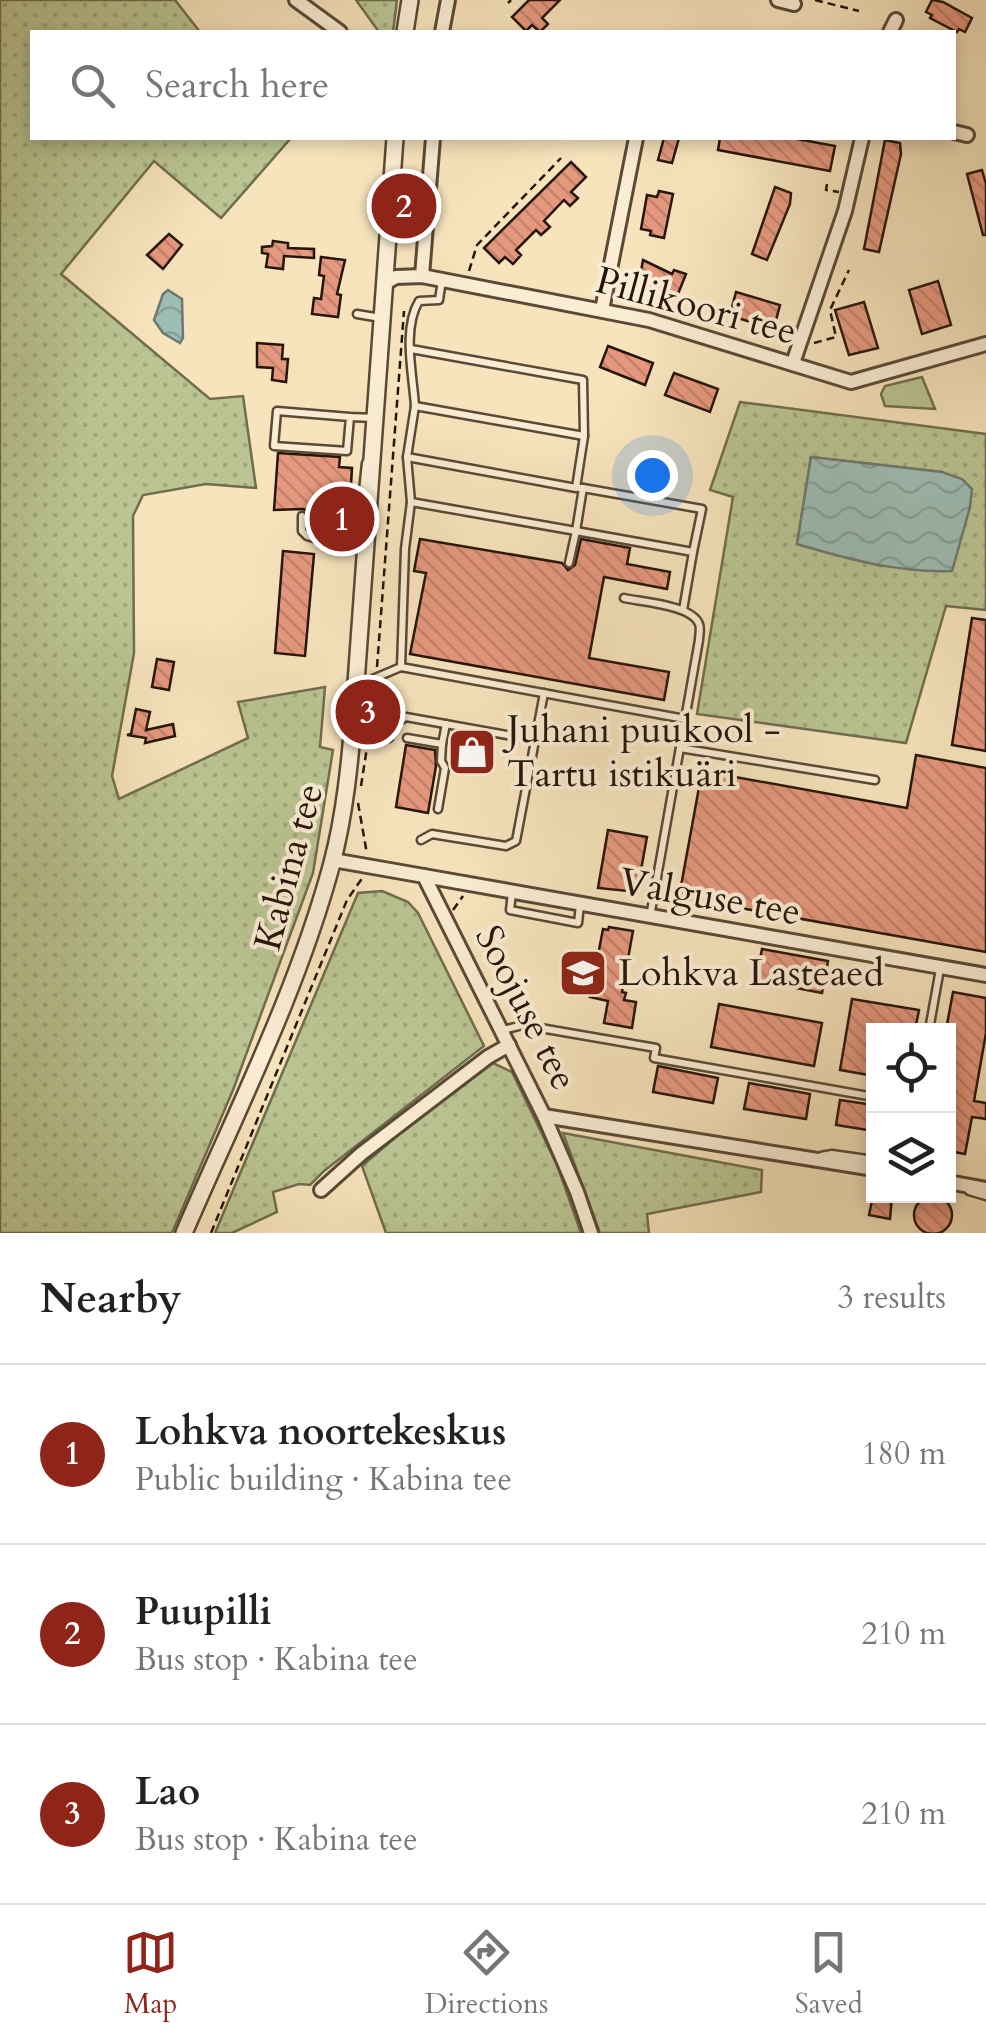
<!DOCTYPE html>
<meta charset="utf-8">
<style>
body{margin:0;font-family:Cardo,serif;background:#f2f2f2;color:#222}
.controls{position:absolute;right:30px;bottom:30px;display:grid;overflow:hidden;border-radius:0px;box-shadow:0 5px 15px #0003}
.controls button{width:90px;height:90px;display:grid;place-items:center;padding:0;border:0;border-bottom:2px solid #e0e0e0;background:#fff;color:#222;font:50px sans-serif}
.you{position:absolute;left:652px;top:475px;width:35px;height:35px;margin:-25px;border:8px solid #fff;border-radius:50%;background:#1a73e8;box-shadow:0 0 0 15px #1a73e833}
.badge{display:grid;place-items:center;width:65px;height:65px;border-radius:50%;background:#8f2418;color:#fff;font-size:32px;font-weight:700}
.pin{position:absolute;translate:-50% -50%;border:5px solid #fff;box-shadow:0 2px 10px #0006}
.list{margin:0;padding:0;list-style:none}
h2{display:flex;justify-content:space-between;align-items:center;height:130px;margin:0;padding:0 40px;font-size:42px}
h2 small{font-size:32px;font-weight:400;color:#767676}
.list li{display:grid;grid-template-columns:65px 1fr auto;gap:30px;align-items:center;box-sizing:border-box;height:180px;padding:0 40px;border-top:2px solid #e0e0e0}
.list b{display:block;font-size:38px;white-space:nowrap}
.list p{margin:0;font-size:32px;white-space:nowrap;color:#767676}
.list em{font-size:32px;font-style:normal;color:#767676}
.icon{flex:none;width:55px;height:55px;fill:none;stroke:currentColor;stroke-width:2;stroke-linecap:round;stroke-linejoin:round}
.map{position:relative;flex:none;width:986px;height:1233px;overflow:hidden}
.search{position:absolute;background:#fff;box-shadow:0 5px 15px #0003;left:30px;right:30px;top:30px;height:110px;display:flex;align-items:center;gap:25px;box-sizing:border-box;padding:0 35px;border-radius:0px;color:#767676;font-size:38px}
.sheet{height:670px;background:#fff}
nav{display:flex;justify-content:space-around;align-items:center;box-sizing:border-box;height:140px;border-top:2px solid #e0e0e0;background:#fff;font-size:28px;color:#767676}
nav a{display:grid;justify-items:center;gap:5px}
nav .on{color:#8f2418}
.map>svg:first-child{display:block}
</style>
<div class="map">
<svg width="986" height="1233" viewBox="0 0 986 1233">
<defs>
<pattern id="grass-dots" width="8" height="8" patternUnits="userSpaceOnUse" patternTransform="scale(2.5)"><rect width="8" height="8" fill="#bac593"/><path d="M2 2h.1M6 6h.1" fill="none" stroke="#a0a87d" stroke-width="1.8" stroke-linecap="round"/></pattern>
<pattern id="water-waves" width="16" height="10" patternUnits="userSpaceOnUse" patternTransform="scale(2.5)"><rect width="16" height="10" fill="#9dbeb5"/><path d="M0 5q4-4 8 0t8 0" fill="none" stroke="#87a29a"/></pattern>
<pattern id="building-back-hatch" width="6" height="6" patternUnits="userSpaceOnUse" patternTransform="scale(2.5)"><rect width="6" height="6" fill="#e6987f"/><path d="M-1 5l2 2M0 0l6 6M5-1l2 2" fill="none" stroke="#c5826c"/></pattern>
</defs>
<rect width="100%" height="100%" fill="#f7e4bd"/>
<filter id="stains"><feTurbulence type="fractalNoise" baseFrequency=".002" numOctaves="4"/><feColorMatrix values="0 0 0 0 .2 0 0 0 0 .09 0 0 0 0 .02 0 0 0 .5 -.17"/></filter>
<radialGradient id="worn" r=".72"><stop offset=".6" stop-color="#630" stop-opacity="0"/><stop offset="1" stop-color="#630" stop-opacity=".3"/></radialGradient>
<!-- grass -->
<g fill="url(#grass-dots)" stroke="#706d4e" stroke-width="2.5" fill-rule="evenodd">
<polygon points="0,0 175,0 200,32 32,32 32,138 291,138 221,218 154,161 61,274 210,399 243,396 256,488 206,484 143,495 133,516 134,653 112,776 119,799 248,738 238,702 325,687 320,747 333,750 313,873 233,1090 172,1233 0,1233"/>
<polygon points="356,0 397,0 393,32 379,32"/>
<path d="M740,402l246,32v176l-40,-4 -40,137 -209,-29 36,-217 -23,-7zM811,457l131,15 -60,94 -85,-22z"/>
<polygon points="382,891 408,902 418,913 484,1046 324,1171 310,1185 299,1184 273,1192 277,1212 232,1233 215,1233 358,893"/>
<polygon points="493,1063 512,1072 557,1165 581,1233 386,1233 362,1166 418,1118"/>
<polygon points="563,1133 762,1170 761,1192 647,1214 649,1233 600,1233"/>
</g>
<!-- park -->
<polygon fill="#bac593" stroke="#706d4e" stroke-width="2.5" points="922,377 935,409 885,406 881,394 885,386"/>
<!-- water -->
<g fill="url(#water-waves)" stroke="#6d7a70" stroke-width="2.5">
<polygon points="168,290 182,299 183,338 180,343 163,333 154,320 163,294"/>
<path d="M811,457l131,15 20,7 10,10 -2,18 -18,64c-53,2 -105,-12 -155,-27z"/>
</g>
<!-- building -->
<g fill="url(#building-back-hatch)" stroke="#251509" stroke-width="2.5">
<polygon points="529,0 560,0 542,18 548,24 540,32 532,25 526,31 512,17"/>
<polygon points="932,0 943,2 972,18 965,32 959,29 957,32 930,18 932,15 926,12"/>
<polygon points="664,138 679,138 672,163 658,160"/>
<polygon points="720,138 792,138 835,146 830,171 718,150"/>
<polygon points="885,140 900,143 901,154 879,252 864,249"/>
<polygon points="571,162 586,177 571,192 578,198 570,206 564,200 544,221 550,227 541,235 536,230 516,250 521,255 513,264 505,257 499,263 484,248"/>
<polygon points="982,170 986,184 986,235 983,235 967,174"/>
<polygon points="775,187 791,193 790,204 767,260 752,254"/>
<polygon points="659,191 673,194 664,238 650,235 651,231 641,229 647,195 657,197"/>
<polygon points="169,234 182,245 163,269 147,255"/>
<polygon points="273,241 288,243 288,248 314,249 314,258 284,256 283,269 266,267 268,254 262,253 262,247 272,246"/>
<polygon points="321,257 345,260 337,294 341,295 338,317 312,314 314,298 321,299 324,276 319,275"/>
<polygon points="643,260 672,274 674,270 686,274 676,299 638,287"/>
<polygon points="938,281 951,325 922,334 909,290"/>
<polygon points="736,292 780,305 776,320 771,318 768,327 734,317 737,308 732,307"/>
<polygon points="864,302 878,348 849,355 835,310"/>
<polygon points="257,343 283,345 282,359 288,359 286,382 272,380 273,368 257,367"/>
<polygon points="608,346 653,363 645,385 600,367"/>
<polygon points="674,373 718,389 710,412 665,395"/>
<polygon points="278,453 340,457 339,467 352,468 348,536 313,531 315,513 303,509 274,510"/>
<polygon points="420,539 562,563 568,570 575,565 581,539 630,548 627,564 670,572 667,589 604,577 589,658 669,672 664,700 410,654 426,573 414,571"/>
<polygon points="283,551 314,554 305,656 275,653"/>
<polygon points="972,618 986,620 986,751 952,745"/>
<polygon points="157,659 174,662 169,690 152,687"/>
<polygon points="136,709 150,712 146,730 173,724 175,736 145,743 146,738 127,735 131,734"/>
<polygon points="406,745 435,750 436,766 428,813 396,807"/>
<polygon points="916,755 986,768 986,952 679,897 702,771 907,808"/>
<polygon points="608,830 647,837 637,892 598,888"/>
<polygon points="609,927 633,931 622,992 626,993 624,1000 636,1002 632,1028 604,1023 608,1001 590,997 603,929 608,930"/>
<polygon points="762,949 828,961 822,993 756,980"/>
<polygon points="953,992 986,998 986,1033 974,1101 986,1103 986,1119 972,1117 965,1154 948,1151 946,1030"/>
<polygon points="852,999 919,1010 915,1030 874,1030 874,1076 840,1070"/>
<polygon points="719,1004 822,1023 814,1066 711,1047"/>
<polygon points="658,1066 718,1078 713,1103 653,1092"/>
<polygon points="749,1083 810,1094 806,1119 744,1109"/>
<polygon points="840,1100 874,1105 874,1131 836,1125"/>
<polygon points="873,1196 892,1196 890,1219 869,1215"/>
<circle cx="933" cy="1215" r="19"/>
</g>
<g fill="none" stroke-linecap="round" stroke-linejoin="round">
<!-- service casing -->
<g stroke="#5a4936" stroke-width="11">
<g id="service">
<polyline points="394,237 401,189 399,175"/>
<polyline points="357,314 381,318"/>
<path d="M411,349l172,31 1,56 -169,-30c-2,-31 -13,-77 4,-105l20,-1 3,-20"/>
<polyline points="415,406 407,457 576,488 584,436"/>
<polyline points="350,417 277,411 274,446 347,451 350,417 375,418"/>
<polyline points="407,457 411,502 576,531 583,488 579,488"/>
<polyline points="362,500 366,463"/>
<polyline points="411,502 405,549 401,667 685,719"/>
<polyline points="302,516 302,531 307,536 366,552"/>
<polyline points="569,563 576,531 693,552 702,509 583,488"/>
<path d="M624,598c18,4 68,7 75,26 2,5 0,11 0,16l-49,277"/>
<polyline points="683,610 693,552"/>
<polyline points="356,686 401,667"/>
<polyline points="389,738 396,723 406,717 535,740"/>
<polyline points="407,738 442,744 446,724"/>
<polyline points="680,748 875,780"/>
<polyline points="438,809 445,768 441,761 442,744"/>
<polyline points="421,840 432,834 506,846 516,841 544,693"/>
<polyline points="512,893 510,910 578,923 580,905"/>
<polyline points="503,1030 523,1025 656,1048 654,1058 874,1097"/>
<polyline points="929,1030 940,969"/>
<polyline points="821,1156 832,1154 874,1160"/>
<polyline points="969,1191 986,1196"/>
</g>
</g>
<!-- minor casing -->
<g stroke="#5a4936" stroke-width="18">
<g id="minor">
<polyline points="296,0 340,32"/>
<polyline points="778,0 794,4"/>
<polyline points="442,32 448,0"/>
<polyline points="890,32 896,20"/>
<polyline points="954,132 967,135"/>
<polyline points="422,276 433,138"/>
<polyline points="387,282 396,277 422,276 649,320 851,382 986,344"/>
<polyline points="602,310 636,138"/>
<polyline points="793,363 845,211 862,138"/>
<polyline points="333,860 424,876 544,1116 874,1169"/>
<polyline points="424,876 986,975"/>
<polyline points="544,1116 577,1192 591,1233"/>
<polyline points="948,1182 986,1189"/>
<polyline points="321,1190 361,1154 488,1057 509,1045"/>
</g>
</g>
<!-- tertiary casing -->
<g stroke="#5a4936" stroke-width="20">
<g id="tertiary">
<polyline points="405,32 410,0"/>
<path d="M184,1233c52,-121 114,-243 148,-370 13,-49 18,-102 22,-152l41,-573"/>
</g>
</g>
<!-- path -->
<g stroke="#251509" stroke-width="2.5" stroke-dasharray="8 5" stroke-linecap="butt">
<polyline points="815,0 859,11"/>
<polyline points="508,3 511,0"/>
<polyline points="827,184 826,190 839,192"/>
<polyline points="469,271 477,245 561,158"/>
<polyline points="814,343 836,337 830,310 849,270"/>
<polyline points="377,667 404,311"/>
<polyline points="361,786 376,690"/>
<polyline points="358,803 367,854"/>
<polyline points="453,910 463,896"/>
<polyline points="211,1233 347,900 363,877"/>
</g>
<!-- service -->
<use href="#service" stroke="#faedd4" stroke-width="6"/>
<!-- minor -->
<use href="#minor" stroke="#faedd4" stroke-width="12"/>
<!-- tertiary -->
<use href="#tertiary" stroke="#faedd4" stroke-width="15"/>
</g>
<!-- icons -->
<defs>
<g id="shop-square" transform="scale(2.5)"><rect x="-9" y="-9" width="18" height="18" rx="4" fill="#8f2418" stroke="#faedd4"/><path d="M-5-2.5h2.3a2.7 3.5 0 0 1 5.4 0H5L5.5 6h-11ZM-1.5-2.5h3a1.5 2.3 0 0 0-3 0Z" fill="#fff"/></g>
<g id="school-square" transform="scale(2.5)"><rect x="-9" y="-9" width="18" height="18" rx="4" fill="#8f2418" stroke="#faedd4"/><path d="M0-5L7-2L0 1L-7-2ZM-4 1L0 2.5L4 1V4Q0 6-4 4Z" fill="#fff"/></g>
</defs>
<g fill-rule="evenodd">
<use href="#shop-square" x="472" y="752"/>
<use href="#school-square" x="583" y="973"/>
</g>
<g text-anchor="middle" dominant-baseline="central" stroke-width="8" stroke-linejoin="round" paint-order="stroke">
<!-- street labels -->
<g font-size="38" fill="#251509" stroke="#faedd4">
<text transform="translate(696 306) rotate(15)">Pillikoori tee</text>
<text transform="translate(289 867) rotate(-75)">Kabina tee</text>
<text transform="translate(710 897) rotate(10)">Valguse tee</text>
<text transform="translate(526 1008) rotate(63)">Soojuse tee</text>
</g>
<!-- poi labels -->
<g font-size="38" fill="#251509" stroke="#faedd4" text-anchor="start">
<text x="507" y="730">Juhani puukool -<tspan x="507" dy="44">Tartu istikuäri</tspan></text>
<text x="618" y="973">Lohkva Lasteaed</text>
</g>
</g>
<rect width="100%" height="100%" filter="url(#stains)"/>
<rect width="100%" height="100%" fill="url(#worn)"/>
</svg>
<div class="controls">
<button><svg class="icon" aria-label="locate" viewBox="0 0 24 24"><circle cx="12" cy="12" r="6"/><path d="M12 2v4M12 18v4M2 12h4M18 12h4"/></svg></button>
<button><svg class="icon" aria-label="layers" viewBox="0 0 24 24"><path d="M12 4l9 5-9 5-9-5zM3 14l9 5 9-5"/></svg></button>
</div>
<div class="you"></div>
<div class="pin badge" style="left:342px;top:519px">1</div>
<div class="pin badge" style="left:404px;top:206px">2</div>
<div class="pin badge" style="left:368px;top:712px">3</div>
<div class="search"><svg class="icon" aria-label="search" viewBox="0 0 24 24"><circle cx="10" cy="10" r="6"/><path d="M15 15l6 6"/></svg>Search here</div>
</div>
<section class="sheet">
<h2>Nearby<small>3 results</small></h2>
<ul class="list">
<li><span class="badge">1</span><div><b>Lohkva noortekeskus</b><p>Public building · Kabina tee</p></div><em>180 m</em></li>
<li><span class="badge">2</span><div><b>Puupilli</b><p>Bus stop · Kabina tee</p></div><em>210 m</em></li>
<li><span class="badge">3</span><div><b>Lao</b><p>Bus stop · Kabina tee</p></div><em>210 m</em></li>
</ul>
</section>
<nav>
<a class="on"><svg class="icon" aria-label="map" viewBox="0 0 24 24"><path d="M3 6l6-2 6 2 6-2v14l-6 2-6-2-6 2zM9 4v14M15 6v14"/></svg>Map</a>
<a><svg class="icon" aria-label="directions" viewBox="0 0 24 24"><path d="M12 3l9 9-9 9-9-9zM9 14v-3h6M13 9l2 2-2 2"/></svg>Directions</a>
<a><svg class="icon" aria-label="saved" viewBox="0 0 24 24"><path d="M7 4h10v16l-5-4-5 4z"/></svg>Saved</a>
</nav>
